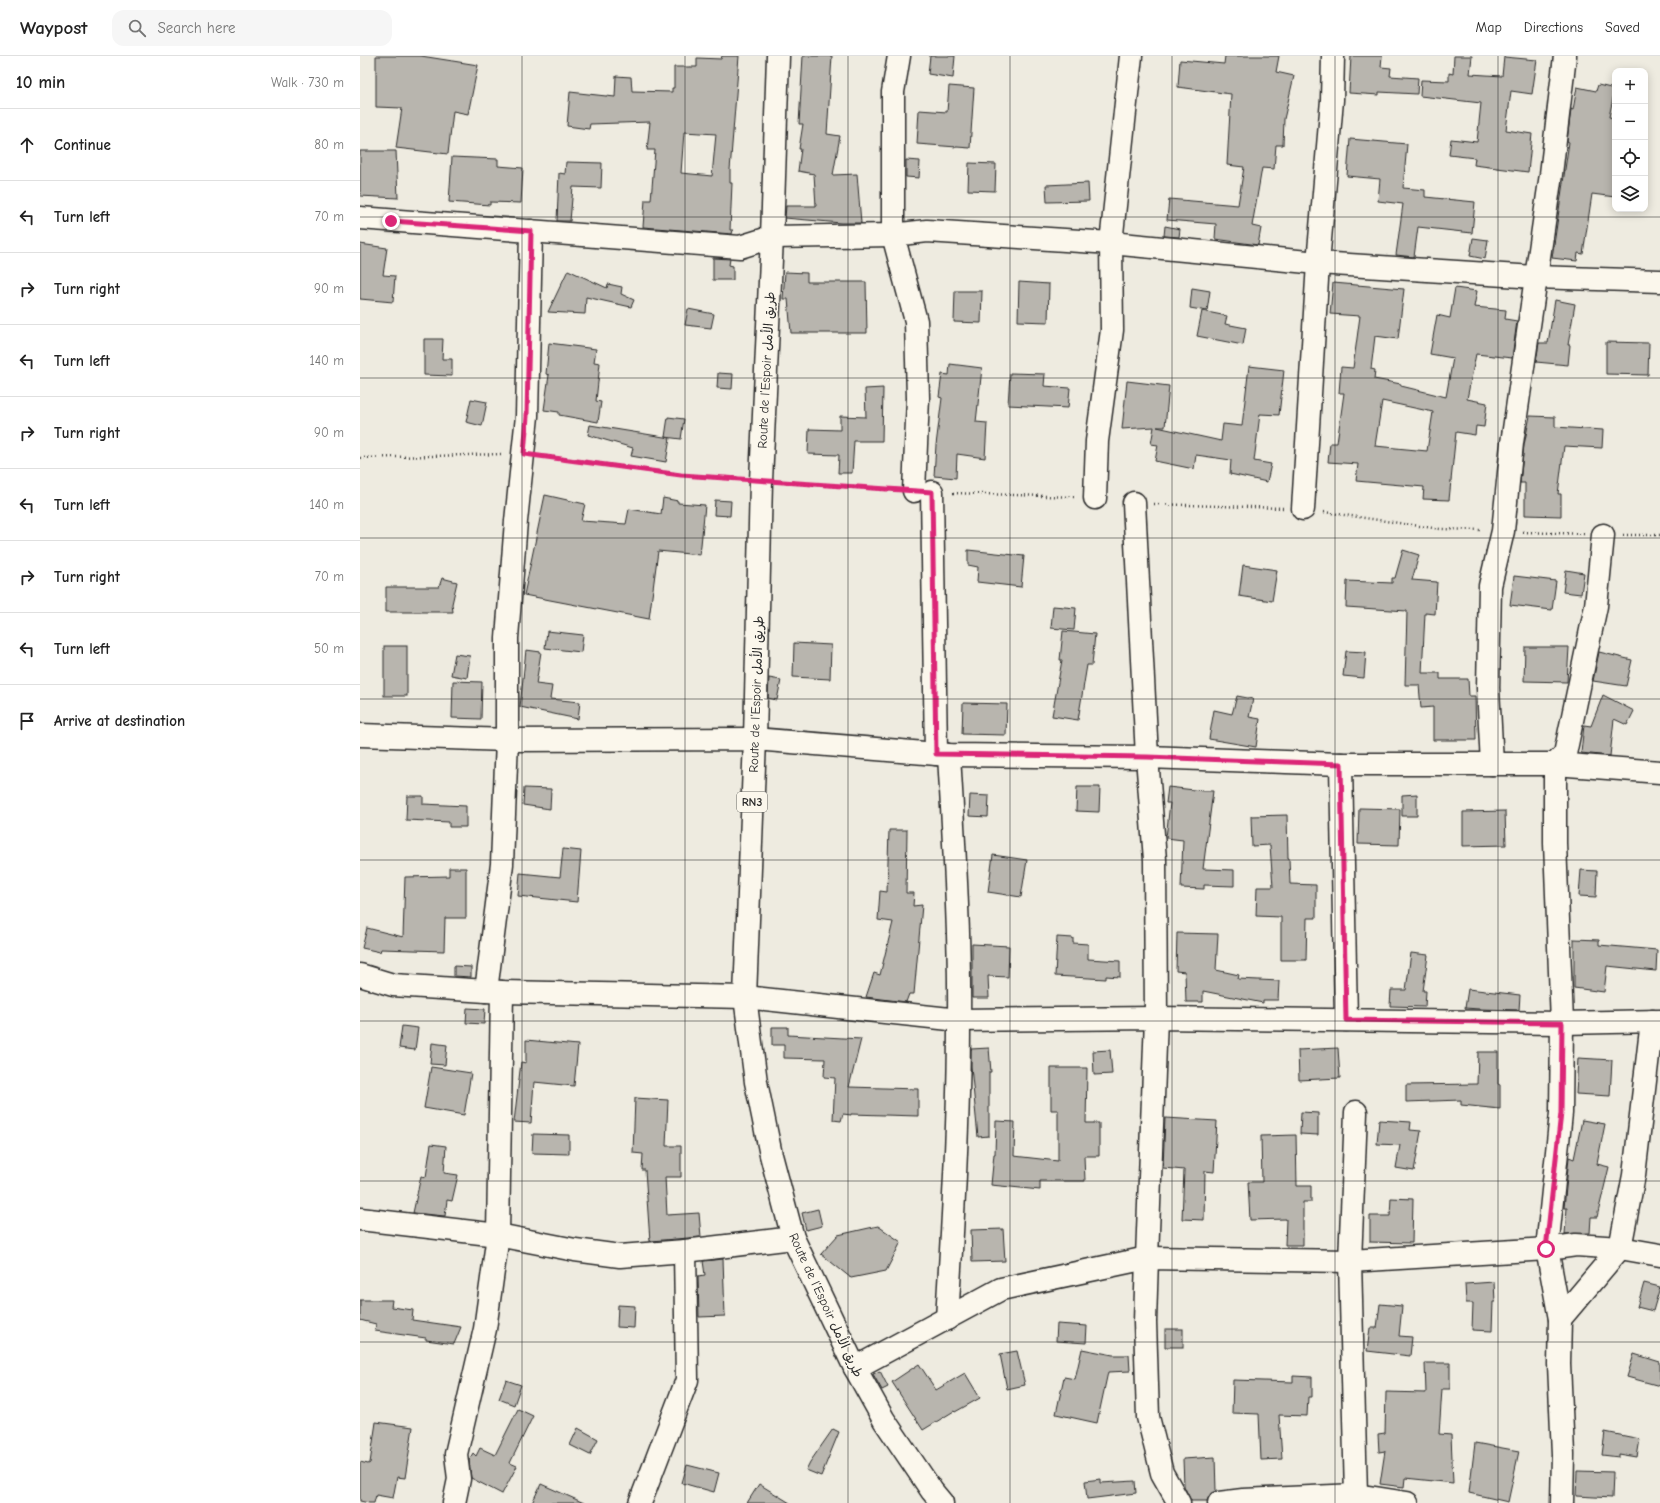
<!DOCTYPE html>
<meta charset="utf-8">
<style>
body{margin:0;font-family:"Comic Neue","Playpen Sans Arabic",sans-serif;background:#f6f6f6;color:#222}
.controls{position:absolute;right:12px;top:12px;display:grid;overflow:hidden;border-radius:8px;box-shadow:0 2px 10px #0003}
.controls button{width:36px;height:36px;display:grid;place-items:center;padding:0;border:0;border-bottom:1px solid #e0e0e0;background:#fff;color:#222;font:20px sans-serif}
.stop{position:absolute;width:12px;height:12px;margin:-9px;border:3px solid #db2777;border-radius:50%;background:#fff}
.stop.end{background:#db2777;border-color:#fff;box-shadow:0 1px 4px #0008}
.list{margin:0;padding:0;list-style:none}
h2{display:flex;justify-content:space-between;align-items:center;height:52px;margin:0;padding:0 16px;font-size:17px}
h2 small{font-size:13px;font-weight:400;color:#767676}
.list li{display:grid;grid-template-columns:26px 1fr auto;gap:12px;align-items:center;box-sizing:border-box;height:72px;padding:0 16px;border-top:1px solid #e0e0e0}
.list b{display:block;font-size:15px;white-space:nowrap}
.list em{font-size:13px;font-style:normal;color:#767676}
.icon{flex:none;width:22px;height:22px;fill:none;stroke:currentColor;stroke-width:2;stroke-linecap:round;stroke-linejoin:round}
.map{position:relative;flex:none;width:1300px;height:1447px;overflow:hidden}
header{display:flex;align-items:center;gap:24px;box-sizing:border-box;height:56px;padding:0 20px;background:#fff;border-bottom:1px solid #e0e0e0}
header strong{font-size:19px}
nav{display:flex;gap:22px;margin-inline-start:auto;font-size:14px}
.search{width:280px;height:36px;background:#f6f6f6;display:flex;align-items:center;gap:10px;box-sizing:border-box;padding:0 14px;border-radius:12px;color:#767676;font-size:15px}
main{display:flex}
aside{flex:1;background:#fff}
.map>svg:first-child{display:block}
</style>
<header>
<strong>Waypost</strong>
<div class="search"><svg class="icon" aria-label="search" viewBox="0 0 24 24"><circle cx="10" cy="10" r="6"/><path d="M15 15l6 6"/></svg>Search here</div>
<nav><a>Map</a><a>Directions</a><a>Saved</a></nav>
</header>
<main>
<aside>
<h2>10 min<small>Walk · 730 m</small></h2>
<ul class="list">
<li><svg class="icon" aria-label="ahead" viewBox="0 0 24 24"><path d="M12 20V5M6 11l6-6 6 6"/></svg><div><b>Continue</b></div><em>80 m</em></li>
<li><svg class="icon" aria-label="left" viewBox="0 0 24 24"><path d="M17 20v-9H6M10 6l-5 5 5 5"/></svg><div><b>Turn left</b></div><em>70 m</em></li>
<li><svg class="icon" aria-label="right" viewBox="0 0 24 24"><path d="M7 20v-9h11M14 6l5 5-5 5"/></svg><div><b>Turn right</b></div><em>90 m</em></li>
<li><svg class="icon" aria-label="left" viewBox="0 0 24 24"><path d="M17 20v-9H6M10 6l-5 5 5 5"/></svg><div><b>Turn left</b></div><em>140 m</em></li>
<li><svg class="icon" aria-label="right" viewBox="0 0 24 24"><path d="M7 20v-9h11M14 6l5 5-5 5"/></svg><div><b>Turn right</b></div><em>90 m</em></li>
<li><svg class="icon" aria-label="left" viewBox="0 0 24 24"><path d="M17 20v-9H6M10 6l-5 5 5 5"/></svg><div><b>Turn left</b></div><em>140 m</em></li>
<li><svg class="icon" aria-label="right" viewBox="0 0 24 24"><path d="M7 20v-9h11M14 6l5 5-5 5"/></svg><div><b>Turn right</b></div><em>70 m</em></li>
<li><svg class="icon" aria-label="left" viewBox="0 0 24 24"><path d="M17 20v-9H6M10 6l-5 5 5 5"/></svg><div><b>Turn left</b></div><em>50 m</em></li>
<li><svg class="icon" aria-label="arrive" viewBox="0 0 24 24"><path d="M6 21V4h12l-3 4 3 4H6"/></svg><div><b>Arrive at destination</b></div></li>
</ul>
</aside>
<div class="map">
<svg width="1300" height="1447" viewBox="0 0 1300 1447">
<rect width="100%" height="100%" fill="#eeebe0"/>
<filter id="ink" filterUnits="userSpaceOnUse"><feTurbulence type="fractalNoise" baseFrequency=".025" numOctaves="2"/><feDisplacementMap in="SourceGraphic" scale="8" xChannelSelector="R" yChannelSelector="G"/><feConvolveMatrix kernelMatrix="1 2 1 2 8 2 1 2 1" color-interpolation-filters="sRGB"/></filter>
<g filter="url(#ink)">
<!-- building -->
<g fill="#b8b5ae" stroke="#2b2b2b" fill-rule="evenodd">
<polygon points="16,0 61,0 118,9 108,58 93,55 88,98 36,92 42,52 16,51"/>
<path d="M362,0h17l-9,114v13h2l-2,47h3l-1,4 -89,-7 2,-27h6l4,-50h-8l3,-28 -60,2 -1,5 -22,-3 3,-34 45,5 1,-21 15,1 1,14 40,1v-4h2v-21h23v-9l24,1zM324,76l32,2 -4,42 -31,-3z"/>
<polygon points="443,0 472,0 467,78 480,80 473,119 497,118 501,167 481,167 425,162 426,150 456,150 454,118 438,115 441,93 439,93 443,68 439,68"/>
<polygon points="570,0 595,0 593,22 568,18"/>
<polygon points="865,0 919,0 916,16 934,20 924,63 923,89 916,89 914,113 902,112 892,170 901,172 898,189 855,183 856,168 807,164 809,143 878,149 884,111 867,109 871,38 818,31 820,4 864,8"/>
<polygon points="991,0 1022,0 1021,11 1031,12 1030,20 1058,22 1057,38 1019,36 1019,39 989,37"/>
<polygon points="1094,0 1112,0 1110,18 1142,20 1144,1 1177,4 1172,38 1151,35 1146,74 1172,78 1168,116 1114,109 1115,102 1089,99 1091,83 1117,86 1121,47 1060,40 1061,24 1089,25 1089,17 1093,18"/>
<polygon points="1238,29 1255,33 1249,61 1255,62 1255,141 1232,138 1223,198 1218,197 1217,205 1192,202 1209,86 1207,85 1211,53 1213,54 1217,31 1236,35"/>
<polygon points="589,30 614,32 610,92 557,88 559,54 587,56"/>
<polygon points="990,83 1047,88 1043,132 1065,134 1065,141 1115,146 1112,177 1058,171 1054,201 1036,199 1043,148 1018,145 1020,123 987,120"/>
<polygon points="0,95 36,95 38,142 0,140"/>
<polygon points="92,101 138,103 138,110 163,112 161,147 130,146 130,149 89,146"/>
<polygon points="546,104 560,105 559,122 546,121"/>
<polygon points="206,106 242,107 241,132 213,131 210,165 197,165 199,117 205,118"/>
<polygon points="609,107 636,108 635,135 608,134"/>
<polygon points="728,127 729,145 687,146 686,129"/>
<polygon points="805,170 820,173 819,181 804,180"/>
<polygon points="1113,182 1128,184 1125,203 1110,200"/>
<polygon points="0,188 27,192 23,219 35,220 33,246 0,243"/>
<polygon points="353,202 370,203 369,209 373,210 373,224 353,224"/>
<polygon points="208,214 247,232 248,228 262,231 261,238 274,244 271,251 226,241 225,258 188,256"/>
<polygon points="425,216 447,217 447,226 506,226 507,277 431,277 428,243 423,243"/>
<polygon points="659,226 689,228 688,266 658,265"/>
<path d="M973,227l71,6 -6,50 -23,-3 -4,33 4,1 -1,9 27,5v2l45,11 7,-39 -23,-4 7,-39 13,3 5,-30 22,3 -3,16 32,3 -1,9 12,2 -5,37 -36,-4 -9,45 20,4 -3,24 -8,-1 -1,9 -19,-3 -7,68 -26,-1 1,-12 -68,-6 2,-17 -30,-2 2,-19h7l7,-50h-5l2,-26 12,1 7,-52 -30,-2zM1022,345l51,11 -6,39 -52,-5z"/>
<polygon points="832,232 850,235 847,255 830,252"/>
<polygon points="595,235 622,235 621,267 594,266"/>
<polygon points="1195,244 1215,248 1208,289 1210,289 1208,309 1176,306 1179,287 1188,287"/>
<polygon points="328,253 354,258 351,272 325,269"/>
<polygon points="842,255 867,260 865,268 886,272 883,289 837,280"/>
<polygon points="64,283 83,283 82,303 92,303 92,320 64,319"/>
<polygon points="1246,286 1289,287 1288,319 1246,318"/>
<polygon points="189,287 236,293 234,306 240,307 236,345 241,346 238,366 199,359 199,356 184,354 189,319 186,318"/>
<polygon points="590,308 622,312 616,366 627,367 625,402 597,398 596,422 574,420 576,389 582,342 579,341 582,318 589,319"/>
<polygon points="889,310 924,314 919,359 900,358 894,405 911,408 907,426 870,418 871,404 836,399 834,413 795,405 798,389 791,388 794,371 762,373 767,325 809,330 805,371 797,371 861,385 863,368 882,370"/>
<polygon points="358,317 373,318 372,333 357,332"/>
<polygon points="650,317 685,318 684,330 710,332 708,352 648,349"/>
<polygon points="523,332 522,385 494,385 492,417 478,417 479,399 448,398 449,373 480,374 480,360 506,361 505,333"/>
<polygon points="111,343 127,346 122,370 106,366"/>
<polygon points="1170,360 1195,361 1195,371 1243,374 1242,392 1204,390 1198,438 1201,438 1201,460 1165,459 1165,427 1160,427 1164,389"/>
<polygon points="308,361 324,363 321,383 305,381"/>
<polygon points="230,369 310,382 306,406 271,400 273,392 228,379"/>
<polygon points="185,439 225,448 221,465 266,468 269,453 301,458 303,442 318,445 318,447 345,449 340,499 298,495 289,563 164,539"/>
<polygon points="355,444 371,445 370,460 354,459"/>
<polygon points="608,494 664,500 661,531 617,526 618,511 608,509"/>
<polygon points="1043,494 1059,499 1052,524 1077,526 1075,558 1065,557 1062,617 1080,617 1080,623 1108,623 1109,640 1115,640 1116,684 1073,684 1073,651 1061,652 1059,629 1045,629 1047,555 986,551 987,525 1032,527 1032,522 1035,522"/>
<polygon points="883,509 917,514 912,545 879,540"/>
<polygon points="1206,514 1224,517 1221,538 1203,536"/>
<polygon points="1154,520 1196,525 1192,554 1150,549"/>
<polygon points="82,522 97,526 92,548 93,556 26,556 26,531 79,531"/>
<polygon points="693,550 716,552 714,574 691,572"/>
<polygon points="187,575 223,579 221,596 185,592"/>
<polygon points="703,575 735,578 732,609 727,609 718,664 692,660 702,604 700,604"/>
<polygon points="434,587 471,589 470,623 433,621"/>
<rect x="24" y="590" width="23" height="50"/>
<polygon points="1165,591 1209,591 1207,626 1164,625"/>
<polygon points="166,594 181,596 176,628 192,630 190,643 220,646 218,663 160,651"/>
<polygon points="986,595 1006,596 1004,622 983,620"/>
<polygon points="1239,596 1272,604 1266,630 1233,625"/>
<polygon points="95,598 110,600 107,622 91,619"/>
<polygon points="409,622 421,624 417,644 408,642"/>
<polygon points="93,625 122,626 121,663 92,662"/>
<polygon points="1243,639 1274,655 1267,669 1254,663 1250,700 1221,697 1224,669 1231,670"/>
<polygon points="877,640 893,643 889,661 900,663 896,691 849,683 854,654 872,658"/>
<polygon points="603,647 647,648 646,679 602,678"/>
<polygon points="717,731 740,731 739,756 716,755"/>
<polygon points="808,731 843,735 853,735 843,813 874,814 874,830 844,829 844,833 821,832 823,784 806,782 810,747 806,747"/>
<polygon points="164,732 191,733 190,753 163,749"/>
<polygon points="1057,738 1057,760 1042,760 1042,739"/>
<polygon points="610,739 629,740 628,761 609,760"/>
<polygon points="47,740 63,740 63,748 106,750 106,771 89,771 89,766 46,764"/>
<polygon points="999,752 1040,753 1039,789 998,788"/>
<polygon points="1145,755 1146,789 1103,790 1103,756"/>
<polygon points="927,759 928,802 929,802 930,828 956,829 956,862 947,862 946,904 921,904 921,861 896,860 897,831 913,831 910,789 892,790 891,760"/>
<polygon points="529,774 547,774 546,837 554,837 553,850 562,849 554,938 549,938 546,946 506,941 514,917 520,919 533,866 518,864 520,835 527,836"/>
<polygon points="203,793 221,795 217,846 158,840 160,817 200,821"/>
<polygon points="633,799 667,804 661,841 628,836"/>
<polygon points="89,812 106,812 106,862 85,862 84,895 21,893 20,896 2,892 7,872 43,881 45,821 89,820"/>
<polygon points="1221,814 1237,815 1236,841 1219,840"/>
<polygon points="817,877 858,878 856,914 879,919 878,923 919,925 918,944 903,944 903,947 843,935 843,946 826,946 825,916 816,915"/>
<polygon points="697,881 713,882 713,887 728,888 728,903 760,905 760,921 746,920 746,923 695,920"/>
<polygon points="1214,883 1239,884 1239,889 1297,894 1296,915 1247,910 1244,936 1214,932"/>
<polygon points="612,888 649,890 648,921 628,920 629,942 612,942"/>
<polygon points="1051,897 1068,899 1063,935 1066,935 1065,951 1030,950 1031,934 1046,934"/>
<polygon points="94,910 111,911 111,921 94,920"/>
<polygon points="1108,933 1160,939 1159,954 1119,953 1105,952"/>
<polygon points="107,952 125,953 124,968 106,967"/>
<polygon points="42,970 58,972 55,994 39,992"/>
<polygon points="412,971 428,971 428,979 501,983 489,1031 558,1033 558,1060 491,1058 491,1059 483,1058 481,1065 473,1064 475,1022 464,1021 465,1003 424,1002 424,989 412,989"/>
<polygon points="166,984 218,989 214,1030 174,1026 171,1067 154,1066 161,1006 166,1007"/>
<polygon points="72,987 87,989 85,1009 70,1008"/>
<polygon points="629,992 631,1016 629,1016 629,1080 618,1081 611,1010 611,993"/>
<polygon points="978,992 980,1022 939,1024 938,994"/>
<polygon points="750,994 752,1018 734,1019 733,995"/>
<polygon points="1118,996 1138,996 1138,1028 1140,1029 1140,1053 1101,1049 1101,1044 1046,1046 1046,1029 1117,1028"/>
<polygon points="1218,1002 1252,1004 1250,1040 1216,1038"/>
<polygon points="71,1011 111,1017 104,1059 64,1052"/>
<polygon points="691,1012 727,1012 726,1067 739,1067 739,1100 724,1100 725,1125 680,1125 680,1134 631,1129 634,1098 635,1098 636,1065 655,1066 654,1100 698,1105 698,1054 691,1054"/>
<polygon points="275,1042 308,1044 306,1090 321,1090 321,1121 305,1121 307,1159 339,1157 341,1181 290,1185 285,1114 282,1114 283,1098 273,1097"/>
<polygon points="941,1056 958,1057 958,1079 940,1078"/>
<polygon points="805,1062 857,1065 854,1116 845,1115 844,1164 822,1163 824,1114 803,1112"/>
<polygon points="1019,1064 1051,1066 1050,1074 1061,1075 1054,1115 1036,1112 1040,1089 1017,1088"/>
<polygon points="1222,1064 1245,1068 1237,1108 1249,1111 1237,1161 1231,1161 1230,1177 1205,1178 1207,1152 1204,1152 1209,1101 1214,1103"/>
<polygon points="173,1078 209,1079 209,1098 172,1097"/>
<polygon points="936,1079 937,1130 951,1130 951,1146 943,1146 943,1189 925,1189 926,1163 890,1164 888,1126 902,1126 901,1080"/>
<polygon points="71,1088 86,1090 84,1117 98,1119 92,1145 87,1144 85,1160 53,1157 61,1120 66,1121"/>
<polygon points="1031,1142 1053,1143 1052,1187 1010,1186 1010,1160 1030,1160"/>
<polygon points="458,1153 462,1170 446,1174 442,1157"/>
<polygon points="518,1170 541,1186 526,1215 491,1222 461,1198 478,1179"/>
<polygon points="643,1173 645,1205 612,1206 611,1174"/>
<polygon points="363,1203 365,1260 339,1261 338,1220 345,1219 343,1205"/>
<polygon points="1134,1226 1135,1246 1133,1246 1132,1275 1112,1274 1113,1247 1106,1247 1105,1228"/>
<polygon points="1284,1227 1300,1231 1293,1255 1277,1251"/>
<polygon points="0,1244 32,1244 31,1251 53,1254 52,1264 101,1271 94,1288 66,1284 66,1282 15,1275 16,1268 0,1264"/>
<polygon points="1020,1248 1042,1250 1039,1280 1052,1281 1050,1300 1007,1295 1010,1272 1017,1272"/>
<polygon points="258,1249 275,1250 274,1272 257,1271"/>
<polygon points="697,1268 727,1270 726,1287 696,1285"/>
<rect x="805" y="1273" width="18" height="18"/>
<polygon points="722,1293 753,1299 769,1299 770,1315 748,1316 737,1367 696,1358 704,1321 715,1323"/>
<polygon points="657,1295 665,1329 647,1333 640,1298"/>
<polygon points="1274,1298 1300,1306 1300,1330 1267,1321"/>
<polygon points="1065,1307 1090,1307 1090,1333 1082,1333 1079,1378 1091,1379 1093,1427 1045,1422 1044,1431 1020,1428 1025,1395 1019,1396 1018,1378 1025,1377 1026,1336 1066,1337"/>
<polygon points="559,1308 576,1334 605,1317 620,1342 595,1356 594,1355 563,1374 532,1326"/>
<polygon points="520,1315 528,1331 522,1334 513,1318"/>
<polygon points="933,1320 952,1321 952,1341 948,1341 947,1360 919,1359 922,1403 901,1404 899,1358 872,1357 873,1324 933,1326"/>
<polygon points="146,1324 161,1329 154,1349 139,1343"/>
<polygon points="158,1353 173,1360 150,1407 157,1410 142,1438 111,1422 109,1404 113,1397 116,1400 120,1392 135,1399"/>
<polygon points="16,1366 53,1371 45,1422 37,1421 33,1442 16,1439 14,1447 9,1447 0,1445 0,1406 8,1408 10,1407"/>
<polygon points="218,1372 238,1383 230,1399 210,1389"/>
<polygon points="473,1373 479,1376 461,1420 446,1414 450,1406"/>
<polygon points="1245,1376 1280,1383 1277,1401 1259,1398 1259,1401 1242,1399"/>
<polygon points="1115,1387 1159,1395 1148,1446 1109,1437"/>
<polygon points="855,1401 856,1435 851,1437 847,1445 831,1445 824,1430 823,1403"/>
<polygon points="327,1409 359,1417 354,1436 322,1427"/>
<polygon points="1217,1415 1253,1416 1252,1442 1216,1440"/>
<polygon points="741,1423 741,1427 775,1425 776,1437 727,1443 725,1425"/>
<polygon points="181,1428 224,1447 172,1447"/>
<polygon points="399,1428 430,1447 387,1447"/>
</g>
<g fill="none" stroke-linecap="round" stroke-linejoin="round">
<!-- minor casing -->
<g stroke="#2b2b2b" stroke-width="25">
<g id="minor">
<polyline points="539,0 533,36 533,179 556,265 558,342 554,435"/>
<polyline points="0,162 380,191 412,181 533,179 567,175 751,187 958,207 1175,221 1300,225"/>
<polyline points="572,436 576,698"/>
<polyline points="735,442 737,385 752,274 751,187 771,0"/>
<polyline points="774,447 787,701 795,804 796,962 787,1202 785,1266 788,1361 802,1417 819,1447"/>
<polyline points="943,453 958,207 972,44 973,0"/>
<polyline points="0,679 147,684 395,683 589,699 787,701 981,708 1195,708 1300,716"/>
<polyline points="981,708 986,964"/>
<polyline points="1132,708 1128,632 1130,530 1143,475 1152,387 1191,118 1205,0"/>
<polyline points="0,919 33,929 142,936 385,941 599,964 796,962 1202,967 1300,965"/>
<polyline points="126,935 142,808 147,684 147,582 156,465 167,360 171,175"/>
<polyline points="0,1163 138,1179 215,1194 260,1200 325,1195 433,1182"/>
<path d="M587,1263c6,-100 12,-199 12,-299 1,-88 -5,-177 -10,-265"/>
<polyline points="1200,1263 1260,1192 1274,1119 1292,965"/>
<polyline points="495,1312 641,1233 787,1202 990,1205 1187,1193 1216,1189 1260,1192 1300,1199"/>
<polyline points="94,1447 99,1423 96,1398 125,1273 138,1179 142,936"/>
<polyline points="280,1447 327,1324 325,1195"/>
<polyline points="859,1447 883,1444 996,1439 1047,1447"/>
<polyline points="995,1447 996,1439 990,1205 996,1056"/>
<polyline points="1202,1447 1203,1398 1199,1308 1200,1263 1187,1193 1201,1057 1202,967 1195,787 1195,708 1205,698 1236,550 1243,479"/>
</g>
</g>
<!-- highway casing -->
<g stroke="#2b2b2b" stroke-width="25">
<polyline id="highway" points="418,0 412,181 401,425 395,683 385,941 396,1026 411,1099 433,1182 495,1312 524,1364 572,1435 582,1447"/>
</g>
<!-- path -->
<g stroke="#2b2b2b" stroke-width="2.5" stroke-dasharray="1 3" stroke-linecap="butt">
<polyline points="182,400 321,419 380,423"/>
<polyline points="0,402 142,398"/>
<polyline points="421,426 534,434"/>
<polyline points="593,437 715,441"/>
<polyline points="794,448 923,452"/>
<polyline points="964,456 1080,473 1122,474"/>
<polyline points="1163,476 1224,478"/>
<polyline points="1263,479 1300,479"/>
</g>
<!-- minor -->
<use href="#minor" stroke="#fbf7ec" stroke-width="22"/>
<!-- highway -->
<use href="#highway" stroke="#fbf7ec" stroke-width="22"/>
</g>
</g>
<g fill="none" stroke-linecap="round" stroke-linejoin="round" filter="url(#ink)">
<!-- route -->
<polyline stroke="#db2777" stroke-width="5" points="31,165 171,175 167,360 164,398 321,419 572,436 576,698 787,701 981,708 986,964 1202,967 1201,1057 1186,1193"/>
</g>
<!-- grid -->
<path fill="none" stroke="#2b2b2b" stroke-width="1" stroke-opacity="0.55" d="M162,0v1447M325,0v1447M488,0v1447M650,0v1447M812,0v1447M975,0v1447M1138,0v1447M0,161h1300M0,322h1300M0,482h1300M0,643h1300M0,804h1300M0,965h1300M0,1125h1300M0,1286h1300"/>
<g text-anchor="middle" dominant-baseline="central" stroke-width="3" stroke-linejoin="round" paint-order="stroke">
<!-- shield labels -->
<rect fill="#fbf7ec" stroke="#696865" stroke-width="1" x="377" y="736" width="30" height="20" rx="3"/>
<g font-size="12" font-weight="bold" fill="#2b2b2b">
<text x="392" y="746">RN3</text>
</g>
<!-- street labels -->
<g font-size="13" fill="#2b2b2b" stroke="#fbf7ec">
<text transform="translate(406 314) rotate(-87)">Route de l’Espoir طريق الأمل</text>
<text transform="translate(396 638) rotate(-88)">Route de l’Espoir طريق الأمل</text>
<text transform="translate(466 1249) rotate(65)">Route de l’Espoir طريق الأمل</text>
</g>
</g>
</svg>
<div class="controls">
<button>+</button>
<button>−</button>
<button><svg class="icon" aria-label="locate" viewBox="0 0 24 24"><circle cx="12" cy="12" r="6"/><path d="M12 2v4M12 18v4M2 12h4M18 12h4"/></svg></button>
<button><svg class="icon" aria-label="layers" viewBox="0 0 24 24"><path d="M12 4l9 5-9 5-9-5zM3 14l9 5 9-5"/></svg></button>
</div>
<div class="stop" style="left:1186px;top:1193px"></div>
<div class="stop end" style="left:31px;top:165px"></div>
</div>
</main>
